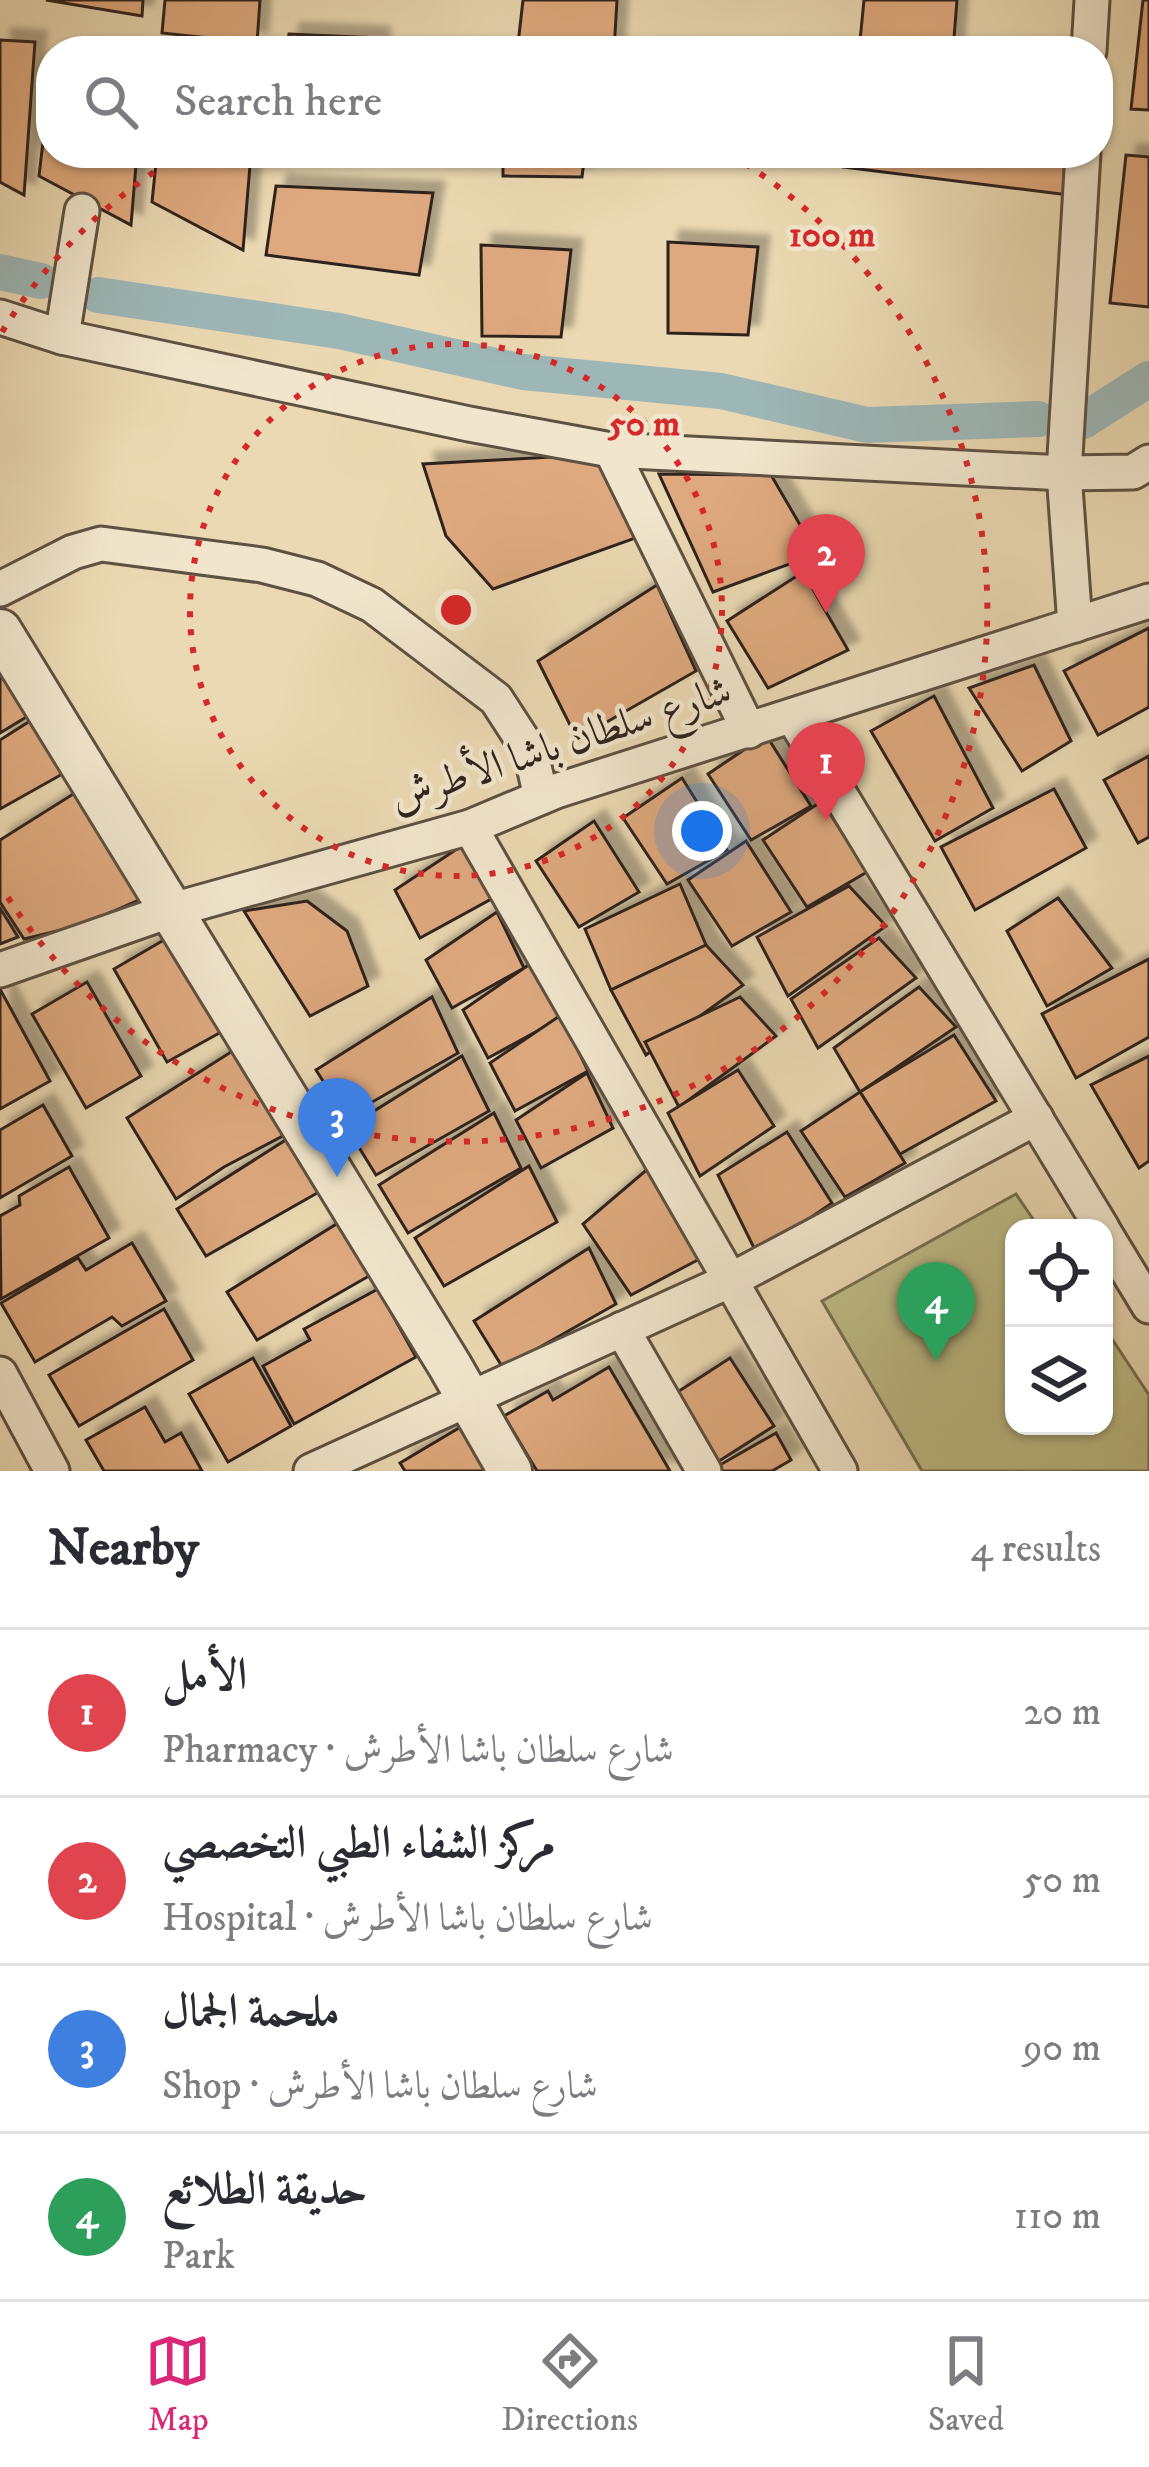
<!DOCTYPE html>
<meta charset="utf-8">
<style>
body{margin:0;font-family:"IM FELL DW Pica",Amiri,serif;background:#f7f7f7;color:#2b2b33}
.controls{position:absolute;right:36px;bottom:36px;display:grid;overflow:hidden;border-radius:24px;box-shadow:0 3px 9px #0004}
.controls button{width:108px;height:108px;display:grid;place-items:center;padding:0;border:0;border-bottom:3px solid #e1e1e2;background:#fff;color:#2b2b33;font:60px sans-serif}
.you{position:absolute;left:702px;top:831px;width:42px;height:42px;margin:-30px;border:9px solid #fff;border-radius:50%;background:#1a73e8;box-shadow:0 0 0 18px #1a73e833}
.badge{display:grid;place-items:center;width:78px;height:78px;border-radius:50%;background:#db2777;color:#fff;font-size:39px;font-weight:700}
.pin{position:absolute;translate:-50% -99px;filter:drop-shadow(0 3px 6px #0008)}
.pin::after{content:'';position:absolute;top:63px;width:42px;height:36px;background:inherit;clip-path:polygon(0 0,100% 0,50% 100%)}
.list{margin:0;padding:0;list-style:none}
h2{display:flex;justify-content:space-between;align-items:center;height:156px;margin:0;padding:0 48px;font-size:51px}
h2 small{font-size:39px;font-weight:400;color:#7c7c81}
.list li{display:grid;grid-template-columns:78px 1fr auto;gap:36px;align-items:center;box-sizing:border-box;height:168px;padding:0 48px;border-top:3px solid #e1e1e2}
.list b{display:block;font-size:45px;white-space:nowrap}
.list p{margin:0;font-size:39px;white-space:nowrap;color:#7c7c81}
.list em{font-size:39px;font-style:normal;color:#7c7c81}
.icon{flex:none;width:66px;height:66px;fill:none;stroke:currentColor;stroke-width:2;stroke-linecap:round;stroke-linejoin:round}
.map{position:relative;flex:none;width:1149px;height:1471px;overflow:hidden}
.search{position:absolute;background:#fff;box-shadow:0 3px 9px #0004;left:36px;right:36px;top:36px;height:132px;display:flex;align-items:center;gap:30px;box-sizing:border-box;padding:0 42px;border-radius:48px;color:#7c7c81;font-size:45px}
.sheet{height:828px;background:#fff}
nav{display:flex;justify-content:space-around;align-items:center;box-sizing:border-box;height:168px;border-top:3px solid #e1e1e2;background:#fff;font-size:33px;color:#7c7c81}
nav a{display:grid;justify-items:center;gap:6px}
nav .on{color:#db2777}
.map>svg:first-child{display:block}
</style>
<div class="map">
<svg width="1149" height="1471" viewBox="0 0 1149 1471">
<defs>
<filter id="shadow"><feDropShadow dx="11" dy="-11" stdDeviation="3" flood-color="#0004"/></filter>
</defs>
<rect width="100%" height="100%" fill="#ead9b2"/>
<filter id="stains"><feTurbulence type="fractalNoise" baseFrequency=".00167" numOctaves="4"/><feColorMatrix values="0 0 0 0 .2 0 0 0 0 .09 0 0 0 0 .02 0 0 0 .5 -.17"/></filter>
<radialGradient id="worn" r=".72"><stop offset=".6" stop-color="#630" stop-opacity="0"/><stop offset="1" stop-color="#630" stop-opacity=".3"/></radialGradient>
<!-- green -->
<polygon fill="#bebd87" stroke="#767052" stroke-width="3" points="1016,1194 1039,1228 1014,1228 1014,1426 1104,1426 1104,1327 1149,1395 1149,1471 922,1471 822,1301"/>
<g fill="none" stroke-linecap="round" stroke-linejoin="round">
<!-- canal -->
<g stroke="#9db7b7" stroke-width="36">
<polyline points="0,272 41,281"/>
<polyline points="98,295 339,331 523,372 721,391 867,425 1038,419"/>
<polyline points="1083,421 1149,379"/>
</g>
</g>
<!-- building -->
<g fill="#dea97e" stroke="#2e241d" stroke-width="3" filter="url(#shadow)">
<polygon points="46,0 143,0 142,16"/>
<polygon points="165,0 260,0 257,43 162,33"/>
<polygon points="523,0 617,0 614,51 518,44"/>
<polygon points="864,0 957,0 953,51 859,51"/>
<polygon points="1143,0 1149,0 1149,110 1131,109"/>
<polygon points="289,34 379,38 379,51 287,51"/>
<polygon points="0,40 35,42 24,195 0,182"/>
<polygon points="51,74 51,153 137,153 131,225 39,176"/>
<polygon points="157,153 251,153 243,250 152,202"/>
<polygon points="503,153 585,153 582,177 503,176"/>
<polygon points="845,153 1074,153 1069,195 843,167"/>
<polygon points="1126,155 1149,157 1149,307 1110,303"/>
<polygon points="276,186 433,193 419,275 266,255"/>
<polygon points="668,242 758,247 748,335 668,333"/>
<polygon points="481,245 571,250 561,337 482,336"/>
<polygon points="609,454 644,535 493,589 446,536 423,464"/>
<polygon points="659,474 771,475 817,554 713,592"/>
<polygon points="803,572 848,650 768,688 727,621"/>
<polygon points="657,585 696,671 577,739 538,661"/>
<polygon points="1149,628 1149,707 1098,735 1064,671"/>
<polygon points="0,662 28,716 0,733"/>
<polygon points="1034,665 1071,741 1022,771 969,688"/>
<polygon points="934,696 993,808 935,841 871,731"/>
<polygon points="38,716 66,772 0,809 0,740"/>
<polygon points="766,735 811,806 751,840 708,774"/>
<polygon points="1149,756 1149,837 1138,843 1104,780"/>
<polygon points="682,778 727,850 667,884 623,818"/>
<polygon points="86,786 150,895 82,925 24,939 0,902 0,840"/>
<polygon points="1054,789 1086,848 975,910 941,847"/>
<polygon points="822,801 867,872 807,907 763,840"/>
<polygon points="594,821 639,892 579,927 536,861"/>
<polygon points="746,841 791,912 732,946 688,880"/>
<polygon points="466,843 493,898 420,938 395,890"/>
<polygon points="680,884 706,945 611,990 585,929"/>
<polygon points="849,886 886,926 788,996 757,937"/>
<polygon points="1058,898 1112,968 1047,1006 1007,931"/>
<polygon points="307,901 347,931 368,986 310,1016 244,911"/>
<polygon points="0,908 18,937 0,944"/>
<polygon points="497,912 524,968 452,1008 426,960"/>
<polygon points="169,937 223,1031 167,1062 114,969"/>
<polygon points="879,938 916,978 818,1048 791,999"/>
<polygon points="706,945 743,985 646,1055 611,990"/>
<polygon points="1149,959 1149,1037 1076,1078 1042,1014"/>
<polygon points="533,962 561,1018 488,1058 463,1010"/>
<polygon points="87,982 141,1076 86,1108 32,1014"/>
<polygon points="919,987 956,1027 860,1092 834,1048"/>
<polygon points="0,989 50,1081 0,1109"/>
<polygon points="432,997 458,1053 346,1117 316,1070"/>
<polygon points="740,997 776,1036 679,1107 645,1042"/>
<polygon points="561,1015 588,1071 515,1111 490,1063"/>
<polygon points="954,1035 996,1101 900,1154 860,1092"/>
<polygon points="242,1045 296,1129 224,1167 176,1199 127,1118"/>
<polygon points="462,1056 489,1111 376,1175 347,1128"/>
<polygon points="1149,1056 1149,1161 1139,1168 1091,1085"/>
<polygon points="738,1070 774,1126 700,1176 668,1113"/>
<polygon points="587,1073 613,1128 541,1168 516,1120"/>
<polygon points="860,1092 905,1163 845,1197 801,1131"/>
<polygon points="43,1105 72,1156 0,1198 0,1130"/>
<polygon points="494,1113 521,1168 408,1233 379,1185"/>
<polygon points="787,1132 832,1203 757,1254 718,1175"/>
<polygon points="292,1136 319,1192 206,1256 177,1209"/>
<polygon points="657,1161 711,1253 631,1295 583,1224"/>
<polygon points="529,1166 557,1222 444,1286 415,1238"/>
<polygon points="69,1167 109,1238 1,1299 0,1216 20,1205 19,1196"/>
<polygon points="343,1220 369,1276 257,1340 227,1292"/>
<polygon points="132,1243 166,1301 122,1326 112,1317 35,1362 1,1303 78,1258 86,1270"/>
<polygon points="589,1248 616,1304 503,1368 474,1321"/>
<polygon points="378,1289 416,1357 294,1424 263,1366 310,1340 304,1329"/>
<polygon points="164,1309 193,1360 79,1426 49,1375"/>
<polygon points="253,1358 291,1426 228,1462 189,1394"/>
<polygon points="730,1358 774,1426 716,1463 673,1395"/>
<polygon points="609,1367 670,1471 537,1471 504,1416 548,1391 553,1400"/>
<polygon points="145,1407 165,1442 181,1433 202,1471 104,1471 86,1440"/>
<polygon points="469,1422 499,1471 405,1471 400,1463"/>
<polygon points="776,1433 791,1460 772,1471 721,1471 718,1466"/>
</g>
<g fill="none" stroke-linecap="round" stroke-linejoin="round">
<!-- minor casing -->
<g stroke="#5d5142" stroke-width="39">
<g id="minor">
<polyline points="1089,51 1092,0"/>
<polyline points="0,317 62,337 469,424 611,450 1064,473 1133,472 1149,462"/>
<polyline points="62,337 82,211"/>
<polyline points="611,450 749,731"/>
<polyline points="0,589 73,552 101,544 262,565 317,579 372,605 496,699 531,753 541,797"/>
<polyline points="1075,625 1064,473 1083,153"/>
<polyline points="793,717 1102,1228"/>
<polyline points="470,827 840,1471"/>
<polyline points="0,970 169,911 470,827 556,791 1149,601"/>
<polyline points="1104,1232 1149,1306"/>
<polyline points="622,1329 704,1471"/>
<polyline points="0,1374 52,1471"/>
<polyline points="311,1471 733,1279 1036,1118"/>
</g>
</g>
<!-- tertiary casing -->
<g stroke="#5d5142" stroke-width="48">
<polyline id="tertiary" points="0,631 450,1366 510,1471"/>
</g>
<!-- minor -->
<use href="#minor" stroke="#f1e6cd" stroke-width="33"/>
<!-- tertiary -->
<use href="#tertiary" stroke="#f1e6cd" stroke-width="42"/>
</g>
<!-- distance rings -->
<g fill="none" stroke="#d62828" stroke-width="6" stroke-dasharray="6 12">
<circle cx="456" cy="610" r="266"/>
<path d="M2 332A532 532 0 0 1 182 154M730 154A532 532 0 1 1 2 888"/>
</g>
<g text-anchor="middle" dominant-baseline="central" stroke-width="9" stroke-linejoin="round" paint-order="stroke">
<!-- street labels -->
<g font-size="42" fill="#2e241d" stroke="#f1e6cd">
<text transform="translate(561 745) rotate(-18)">شارع سلطان باشا الأطرش</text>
</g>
</g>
<circle cx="456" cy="610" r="18" fill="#d62828" stroke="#f1e6cd" stroke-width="6"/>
<g font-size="36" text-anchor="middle" font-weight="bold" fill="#d62828" stroke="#f1e6cd" stroke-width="9" stroke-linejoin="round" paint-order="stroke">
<text x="832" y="246">100 m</text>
<text x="644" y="435">50 m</text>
</g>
<rect width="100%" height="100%" filter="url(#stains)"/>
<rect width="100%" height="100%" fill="url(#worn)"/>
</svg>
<div class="controls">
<button><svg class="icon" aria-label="locate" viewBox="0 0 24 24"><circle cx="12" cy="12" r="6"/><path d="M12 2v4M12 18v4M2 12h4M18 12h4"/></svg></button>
<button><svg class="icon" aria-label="layers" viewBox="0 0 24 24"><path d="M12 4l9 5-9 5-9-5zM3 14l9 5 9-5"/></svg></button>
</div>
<div class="you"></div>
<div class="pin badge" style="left:826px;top:821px;background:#e0444e">1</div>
<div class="pin badge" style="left:826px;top:613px;background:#e0444e">2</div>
<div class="pin badge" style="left:337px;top:1177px;background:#3f7fe0">3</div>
<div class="pin badge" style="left:936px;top:1361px;background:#2e9e5b">4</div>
<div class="search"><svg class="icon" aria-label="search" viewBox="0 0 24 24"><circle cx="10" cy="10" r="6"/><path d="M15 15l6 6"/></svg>Search here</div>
</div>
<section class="sheet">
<h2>Nearby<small>4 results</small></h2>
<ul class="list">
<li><span class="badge" style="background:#e0444e">1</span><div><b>الأمل</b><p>Pharmacy · شارع سلطان باشا الأطرش</p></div><em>20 m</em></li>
<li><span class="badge" style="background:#e0444e">2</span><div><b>مركز الشفاء الطبي التخصصي</b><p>Hospital · شارع سلطان باشا الأطرش</p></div><em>50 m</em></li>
<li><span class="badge" style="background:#3f7fe0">3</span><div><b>ملحمة الجمال</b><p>Shop · شارع سلطان باشا الأطرش</p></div><em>90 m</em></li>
<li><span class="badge" style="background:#2e9e5b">4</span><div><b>حديقة الطلائع</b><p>Park</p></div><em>110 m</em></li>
</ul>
</section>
<nav>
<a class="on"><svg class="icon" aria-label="map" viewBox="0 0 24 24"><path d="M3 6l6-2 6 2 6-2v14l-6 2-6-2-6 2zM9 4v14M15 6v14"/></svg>Map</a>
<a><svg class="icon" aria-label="directions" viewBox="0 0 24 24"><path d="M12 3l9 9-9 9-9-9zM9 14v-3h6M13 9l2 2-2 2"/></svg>Directions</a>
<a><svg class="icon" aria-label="saved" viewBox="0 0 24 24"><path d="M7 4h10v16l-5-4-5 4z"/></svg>Saved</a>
</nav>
